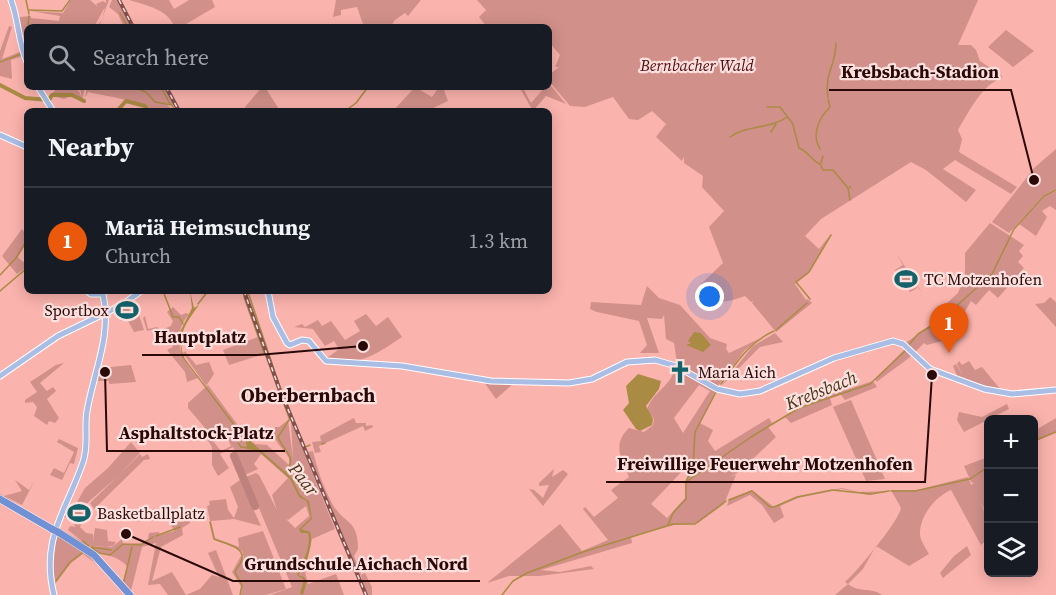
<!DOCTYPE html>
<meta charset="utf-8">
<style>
body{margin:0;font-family:"Source Serif 4",serif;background:#242831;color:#f1f3f6}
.controls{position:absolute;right:18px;bottom:18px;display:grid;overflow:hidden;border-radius:9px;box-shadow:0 3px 15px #0003}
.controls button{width:54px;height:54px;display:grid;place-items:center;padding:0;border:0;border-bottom:2px solid #363941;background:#171b24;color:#f1f3f6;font:30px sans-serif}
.you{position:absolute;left:710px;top:297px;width:21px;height:21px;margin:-15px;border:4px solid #fff;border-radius:50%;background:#1a73e8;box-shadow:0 0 0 9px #1a73e833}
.badge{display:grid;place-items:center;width:39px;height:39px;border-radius:50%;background:#ea580c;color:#fff;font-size:20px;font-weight:700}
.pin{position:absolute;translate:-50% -50px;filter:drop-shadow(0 2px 3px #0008)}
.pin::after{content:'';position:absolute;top:32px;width:21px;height:18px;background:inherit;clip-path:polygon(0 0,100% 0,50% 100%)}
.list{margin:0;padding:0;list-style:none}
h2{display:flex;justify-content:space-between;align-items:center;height:78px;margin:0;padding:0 24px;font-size:26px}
h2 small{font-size:20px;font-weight:400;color:#9ea1a6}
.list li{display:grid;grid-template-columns:39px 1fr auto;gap:18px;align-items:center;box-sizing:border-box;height:108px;padding:0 24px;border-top:2px solid #363941}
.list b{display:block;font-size:22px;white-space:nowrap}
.list p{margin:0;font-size:20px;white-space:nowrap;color:#9ea1a6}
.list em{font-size:20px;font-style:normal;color:#9ea1a6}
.icon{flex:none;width:33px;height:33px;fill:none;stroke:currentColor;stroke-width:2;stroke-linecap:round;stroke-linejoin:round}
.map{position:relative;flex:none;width:1056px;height:595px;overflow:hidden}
.search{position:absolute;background:#171b24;box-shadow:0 3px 15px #0003;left:24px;top:24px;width:528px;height:66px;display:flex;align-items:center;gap:15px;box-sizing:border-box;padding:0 21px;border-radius:9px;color:#9ea1a6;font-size:22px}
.panel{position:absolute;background:#171b24;box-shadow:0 3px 15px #0003;left:24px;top:108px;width:528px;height:186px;border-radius:9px}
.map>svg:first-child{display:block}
</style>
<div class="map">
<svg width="1056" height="595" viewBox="0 0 1056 595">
<rect width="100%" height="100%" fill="#fbb3ad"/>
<!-- green -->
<g fill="#d2908a" fill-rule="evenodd">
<polygon points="71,0 90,0 98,7 96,4 103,1 106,3 106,0 109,0 99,27 96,27 102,20 105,7 94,27 27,25 26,48 23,37 26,37 20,34 19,17 31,16 31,18 59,21 60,16 30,11 63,13"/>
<polygon points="112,0 118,0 132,27 124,27 118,14 109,7"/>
<path d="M129,0h40l5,9 15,-9h23l3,7 -29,17 -11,3c-9,-19 -28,-21 -46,-27z"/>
<polygon points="336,0 421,0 408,16 405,13 395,20 390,27 364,27 357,7 341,10 341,15 333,17"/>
<path d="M477,0h501l-20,45h13l5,5 4,11 22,15 -1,3c-18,4 -33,34 -43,51l4,9 -3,13 58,35 -6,7 -56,-34 -12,9 33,21 -10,12 -40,-32 -15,-8 -11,7 -79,50 -16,17 14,13 12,-15 -23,40 -13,10 11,16 2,-1 4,4 -36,29 -24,-29 2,-2 -3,1 -6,-6c-26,9 -25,8 -44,-12l22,-21 -14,-36 15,-16 -22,-24 1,-11 -19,-13v-6l-2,4 -26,-24 10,-13 -14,-13 -14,9 -9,-1 -16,-22 -28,10 -15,-1 -21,-25v-6l10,-8h-4l5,-12 -11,-13v-15h-62l-8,-10 7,-7z"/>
<polygon points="9,26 12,27 2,59 20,52 16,32 23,56 11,60 12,79 0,76 0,51"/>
<polygon points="1006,30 1034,51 1013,67 988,47"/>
<polygon points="549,83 566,104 546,96 533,111 521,90 523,88 531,103 545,87 549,87"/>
<polygon points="58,87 72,87 79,91 82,98 80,89 76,87 85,87 82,101 71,96 64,99 53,96 49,100 46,100"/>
<path d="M87,87h77l10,18 -9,-2 9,8h-25c-7,-11 -46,-15 -61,-19l-3,6z"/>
<polygon points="262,87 265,87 280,111 248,111 245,107"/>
<polygon points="415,87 432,97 439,87 443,87 448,101 429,110 393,111"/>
<polygon points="1056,149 1056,189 1044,195 1009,233 992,222 1034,168"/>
<polygon points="1056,191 1056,210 1050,206 1042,211 1047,217 1036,236 1019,224 1045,196"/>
<polygon points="990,223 1024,245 1019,251 1023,256 1018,262 1024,268 998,298 989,290 976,305 971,301 960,320 963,326 959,331 951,326 945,331 935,314 958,293 965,275 965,253"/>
<path d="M22,229c9,10 2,18 -4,28l5,5 4,-3v8l-10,7 -15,-18z"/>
<polygon points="896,253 923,294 912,279 917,288 910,292 895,270 903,265"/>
<polygon points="647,286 659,298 680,305 710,338 727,344 726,349 729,353 761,338 744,351 718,386 677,363 674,343 666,339 664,315 662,319 647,318 659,353 640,353 647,345 639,321 597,312 590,309 591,302 641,305"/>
<polygon points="1050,297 1056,302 1056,327 1035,304 1044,303"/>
<polygon points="127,303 130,311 137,309 144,330 134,332 128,321 121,321 116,309"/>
<path d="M173,307l8,8 5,-2 3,1c-19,24 -8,44 9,64l-11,4 -2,-10 -18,-22 6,-3 -3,-10h-9l-7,-8 -7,2 -4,-13 2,-2 3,13 9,-2 4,3 10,-4 2,-5 -6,-9z"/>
<path d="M366,314l10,12 12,-9 14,20c-21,14 -48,34 -75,21l12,-9 -5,-8 -9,5 -12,-17 -19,-2 8,-3 3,3 13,-7 4,6 9,-5 14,19 15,-9 -6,-10z"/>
<polygon points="932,324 942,341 927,345 924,343 914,353 904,344"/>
<polygon points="775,333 783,342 760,347 720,387 753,346"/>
<polygon points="258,337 264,354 229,365 223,350"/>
<path d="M906,348l7,6c-8,8 -27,20 -36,28l-2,-3z"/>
<polygon points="185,351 196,365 209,362 214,374 206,386 183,353"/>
<polygon points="959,361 962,365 969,361 975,370 982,367 1001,390 958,378 953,366 956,364 963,376 957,364"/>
<polygon points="64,363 40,383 47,391 53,387 56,391 47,399 59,418 55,423 49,421 47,425 34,416 37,407 33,402 25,403 25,400 37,392 30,382 56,365"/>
<polygon points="131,365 136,382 109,384 109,381 97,381 101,368"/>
<path d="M675,367l1,5 7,3 3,-3 30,19 -16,32 13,7 -5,11 7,10 54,-33 3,5 42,-22 -2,-7 10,-7 5,9 46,-15 4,6 -32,13 -4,-5 -11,3 2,7 -41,18 -6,-6 -17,10 8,10 -38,36 -9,4 7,-2 -12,29 -26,19 -24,2 -43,12 1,6 -91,27 19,2 31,-6 3,3 -55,7h-30l-22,7 73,-59 22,27 26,-11 -25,-31 2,-2 9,10 24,-19 -7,-8 18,-13c-8,-18 -17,-33 0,-49l15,4 9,-7 1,-6 -7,-9c4,-17 26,-25 28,-43zM699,385l11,6 -27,42 -9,-15zM686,467l4,2 -5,13v16l-18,20 -16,-14z"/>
<polygon points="484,382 514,383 496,399"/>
<path d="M208,385l38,51 9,8 12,1 22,20v-7c-6,-11 -19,-18 -14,-31h4l9,-7 5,39 -2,-38 44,108 -23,10 -7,32 3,13 28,-10 8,21h-74l22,-8 -46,-110 10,-4 3,2 18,35 -5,-15 16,-17 -27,-24 -7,10 4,5 -13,6 -12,-28 -13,7 9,14 -11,8 -6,-11v-18l-5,-8 2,-3 12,15 10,-5 -9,-20 -11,9 -23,-27v-5zM306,506l3,10 -14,12 -10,-10 3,2z"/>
<polygon points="851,400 885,479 866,481 833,407"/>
<polygon points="1007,404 1009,409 964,432 957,420 959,412 982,417"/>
<polygon points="354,418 356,423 366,423 366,426 372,425 373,427 365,431 363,426 319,446 321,452 315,453 312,442 321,441 320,436"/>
<polygon points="1056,418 1056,432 1034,442 1034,431"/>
<polygon points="59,439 78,448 74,464 70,463 62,480 50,475 54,468 64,473 74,452 57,442"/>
<polygon points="131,442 140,453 119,475 140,454 142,457 148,454 150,459 144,460 94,509 90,503 118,476 85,505 81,501 82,508 76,504 85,488 108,468"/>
<path d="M313,451c4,18 11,38 20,54 12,20 25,14 25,44l-4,7 7,19 4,-2 7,14v8h-6l-5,-20 -2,1 -50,-118 -1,-6z"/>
<path d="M988,457v18l-4,3 4,8v30l-9,-16 9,19v20l-7,6 -30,-55c-14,6 -30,23 -31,42 -1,7 6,16 9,22l-20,12 -33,-20 -13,23 -15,15c11,9 24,3 34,11h-47l13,-11 -3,-2c11,-9 54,-61 56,-74l-10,-18h26l51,-13 3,8 3,-2 -3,-1 -7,-16z"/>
<polygon points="554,469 552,477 563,470 568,474 543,506 529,489 534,490 543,498 549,485 539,486 539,483"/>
<polygon points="15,480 29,490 34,482 22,505 5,496 20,506 18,508 0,498 0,494 4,496 22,491"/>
<polygon points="240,480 261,526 234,519 211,521 215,538 239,547 238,538 263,531 286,589 266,595 240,595 242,588 232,572 241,556 244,559 242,551 214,539 207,506 210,505 209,501 226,499 228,510 234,518 238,507 230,487"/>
<polygon points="842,488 858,492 890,491 868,495 842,489 798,498 780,506 784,517 774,523 762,505 750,495 727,506 729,499 752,490 774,507 797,497"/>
<path d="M68,505l18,10 -1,3 -6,-3 5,4 -4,8 6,6 7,1v7l2,-13 12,2 1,11 8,1 -3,4 -7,1h6l10,-8 1,5 18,-1 7,-4 1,-6 10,-1 1,3 14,-4 -4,-8 19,-2 1,2 -8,5 1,7 -22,12 -9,34 20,-9 14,23 14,-6 12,-14 7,2 -11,-24 8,-3 17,45h-65l-8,-11 -12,1 8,-42 -14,4 -11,44 -5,-6 6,10 -13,-17 -62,-48 1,-2 25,14 -15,-12 2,-4 6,1 -2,-2 5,-9 -3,-1 -3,5 -10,-4zM87,546l18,1h-15c13,10 26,7 37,19l-4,15z"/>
<polygon points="54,532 84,550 101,567 83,554 71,563 55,584 53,575 54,584 50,562 54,548 55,558"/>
<polygon points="967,546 971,555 943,578 940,573 954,556"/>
</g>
<!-- water -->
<g fill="#aa8b44">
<path d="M190,291l4,17 5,-3c-13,18 -24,31 -14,54l57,75 50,44 8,17 9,6 3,18 -11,10 9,3c4,10 -4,35 -12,43l6,2 3,4 -4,14 -3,-2 4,-13 -7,-5c5,-11 15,-30 11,-42h-7l-2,-4 12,-11 -4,-17 -8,-4 -9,-18 -20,-18 -12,-10 -11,-2 -1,-7 -64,-85 -3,-23 13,-26z"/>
<polygon points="694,332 701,333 711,345 703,352 686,345 691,343 688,341"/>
<polygon points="638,374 661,381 659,389 646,406 653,419 652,425 640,431 636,429 623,410 629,403 626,386"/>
</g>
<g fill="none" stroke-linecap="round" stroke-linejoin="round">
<!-- stream -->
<g stroke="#aa8b44" stroke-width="1.5">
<polyline points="26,0 29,14"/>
<polyline points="29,10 62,11 70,0"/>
<polyline points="120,13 128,27"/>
<polyline points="28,27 29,16"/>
<polyline points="0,62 21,54"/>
<polyline points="133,87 146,92 155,102 172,105 175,111"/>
<polyline points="161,87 170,104"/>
<path d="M828,97c-4,-23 8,-32 8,-54"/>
<polyline points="767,107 780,107 793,124"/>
<polyline points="345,111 356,103 368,87"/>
<path d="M793,125l6,23c10,4 12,12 21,16l3,6h10l15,18 2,12"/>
<polyline points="771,132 776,124"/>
<path d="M730,137c16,-12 41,-8 57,-20"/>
<path d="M820,149c-9,-15 -1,-31 10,-42l-2,-8"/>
<polyline points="821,163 823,156"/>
<polyline points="850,188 850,186"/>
<polyline points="0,275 16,258 27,240"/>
<polyline points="0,291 27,268"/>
<polyline points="163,291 173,317 179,317 183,324"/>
<polyline points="248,292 280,387"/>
<polyline points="244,297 264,353"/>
<polyline points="810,299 796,282 809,272 831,235"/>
<polyline points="198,304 208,291"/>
<polyline points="776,330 807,303"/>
<polyline points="908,346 918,334 942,319 992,274 1014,229 1044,196 1056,190"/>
<path d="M721,384c15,-21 28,-42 53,-53"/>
<polyline points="281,389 305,447 310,445"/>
<polyline points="281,397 290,420"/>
<polyline points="1034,441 1056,432"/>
<polyline points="238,443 241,447 248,448"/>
<polyline points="322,444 325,443"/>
<path d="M286,472c12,-16 -3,-21 -8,-35l11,-17"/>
<polyline points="686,482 751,437 799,408 870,384 906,350"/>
<polyline points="891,491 915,491 970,479 988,467"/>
<polyline points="729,500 752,491 770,507 774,507 797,497 832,490 871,494 889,491"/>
<path d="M210,522l4,17c8,4 30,7 28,19 0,5 -5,9 -7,14l7,13 -2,10"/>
<polyline points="668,525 673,513 686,499 686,482 693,467 695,432 716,392"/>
<polyline points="156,536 180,527"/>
<polyline points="83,541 89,546"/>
<polyline points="91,547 99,553 110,555 123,544 141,545 153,537"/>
<polyline points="92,547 111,550"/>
<polyline points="56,581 70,562 82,553"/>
<polyline points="124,581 132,547"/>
<polyline points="502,595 513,581 527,573 583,552 673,524 695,524 726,501"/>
</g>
<!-- river -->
<g stroke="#aa8b44" stroke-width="4">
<polyline points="0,85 25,98 49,100 52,95 72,95 84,101"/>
<polyline points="117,111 126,101 145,106 148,111"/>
</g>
<!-- runway -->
<polyline stroke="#be827e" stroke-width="8" points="234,456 255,506"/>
<!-- major casing -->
<g stroke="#fff" stroke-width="7">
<g id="major">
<path d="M11,0c8,21 7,42 16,62"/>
<polyline points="38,87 53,111"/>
<polyline points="0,135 27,147"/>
<polyline points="268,291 273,317 287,343 290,345 302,340 309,341 326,361 402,366 491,381 569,383 592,379 627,362 655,360 676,366 717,389 740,394 760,391 834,358 893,341 903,344 930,369 984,389 1012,394 1056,390"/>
<polyline points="0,376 58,336 122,305 141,291"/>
<path d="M54,595c-14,-57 13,-85 29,-133 6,-17 1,-34 4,-51 7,-40 25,-75 16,-117h-12l-4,-3"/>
</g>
</g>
<!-- highway casing -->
<g stroke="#fff" stroke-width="8">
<g id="highway">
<polyline points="0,499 52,529"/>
<polyline points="58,532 94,555 130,595"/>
</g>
</g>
<!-- major -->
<use href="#major" stroke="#aabde5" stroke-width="5"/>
<!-- highway -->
<use href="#highway" stroke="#7291d4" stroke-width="7"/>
<!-- rail casing -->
<g stroke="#82514e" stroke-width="4">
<g id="rail">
<polyline points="119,0 133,27"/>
<polyline points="166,87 179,111"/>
<polyline points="244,291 279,388 366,595"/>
</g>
</g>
<!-- rail -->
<use href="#rail" stroke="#fee1de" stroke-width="1.5" stroke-dasharray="4.5" stroke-linecap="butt"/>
<!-- highway-bridge casing -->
<g stroke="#fff" stroke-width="8" stroke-linecap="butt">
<polyline id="highway-bridge" points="52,529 58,532"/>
</g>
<!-- highway-bridge -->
<use href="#highway-bridge" stroke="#7291d4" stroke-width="7"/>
</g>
<!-- icons -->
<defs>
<g id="stadium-bare" transform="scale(1.8)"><path d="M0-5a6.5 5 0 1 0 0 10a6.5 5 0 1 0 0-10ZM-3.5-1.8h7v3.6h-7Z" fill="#13626a" stroke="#fee1de" stroke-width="2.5" paint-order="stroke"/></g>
<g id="church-bare" transform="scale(1.8)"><path d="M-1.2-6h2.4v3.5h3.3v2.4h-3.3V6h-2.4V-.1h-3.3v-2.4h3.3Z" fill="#13626a" stroke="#fee1de" stroke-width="2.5" paint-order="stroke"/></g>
</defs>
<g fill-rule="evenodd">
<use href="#stadium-bare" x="906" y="279"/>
<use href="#stadium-bare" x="127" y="310"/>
<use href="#church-bare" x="680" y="372"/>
<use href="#stadium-bare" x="79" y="513"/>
</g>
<g text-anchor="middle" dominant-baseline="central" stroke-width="4.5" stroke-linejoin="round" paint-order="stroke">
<!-- park labels -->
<g font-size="16" font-style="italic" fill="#510a0d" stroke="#fee1de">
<text x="697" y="65">Bernbacher Wald</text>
</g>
<!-- poi labels -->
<g font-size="16" fill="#2a0a09" stroke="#fee1de" text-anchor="start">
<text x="924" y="279">TC Motzenhofen</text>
<text x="109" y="310" text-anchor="end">Sportbox</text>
<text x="698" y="372">Maria Aich</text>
<text x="97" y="513">Basketballplatz</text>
</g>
<!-- water labels -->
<g font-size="18" font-style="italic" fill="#443617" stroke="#fee1de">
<text transform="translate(821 390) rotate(-22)">Krebsbach</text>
<text transform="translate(304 479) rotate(52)">Paar</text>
</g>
<!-- quarter labels -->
<g font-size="20" font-weight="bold" fill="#2a0a09" stroke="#fee1de">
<text x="308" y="395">Oberbernbach</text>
</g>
</g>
<!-- callouts -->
<path fill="none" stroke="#2a0a09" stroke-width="2" d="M1034 180L1011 90H829M363 346L258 355H142M105 372L107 451H285M932 375L925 482H606M126 534L233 581H480"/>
<g fill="#2a0a09" stroke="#fee1de" stroke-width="2">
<circle cx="1034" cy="180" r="6"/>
<circle cx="363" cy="346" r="6"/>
<circle cx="105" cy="372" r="6"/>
<circle cx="932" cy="375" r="6"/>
<circle cx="126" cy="534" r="6"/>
</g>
<g font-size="18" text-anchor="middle" font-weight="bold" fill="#2a0a09" stroke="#fee1de" stroke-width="4.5" stroke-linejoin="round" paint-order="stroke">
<text x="920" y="78">Krebsbach-Stadion</text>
<text x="200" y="343">Hauptplatz</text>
<text x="196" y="439">Asphaltstock-Platz</text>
<text x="765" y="470">Freiwillige Feuerwehr Motzenhofen</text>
<text x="356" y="570">Grundschule Aichach Nord</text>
</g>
</svg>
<div class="controls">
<button>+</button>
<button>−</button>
<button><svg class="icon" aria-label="layers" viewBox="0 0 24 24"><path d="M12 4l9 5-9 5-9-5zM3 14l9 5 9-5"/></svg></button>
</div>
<div class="you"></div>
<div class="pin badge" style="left:949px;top:353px">1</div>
<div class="search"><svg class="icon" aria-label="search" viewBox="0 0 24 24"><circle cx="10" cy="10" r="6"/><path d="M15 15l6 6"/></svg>Search here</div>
<section class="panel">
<h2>Nearby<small></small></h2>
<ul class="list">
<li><span class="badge">1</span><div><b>Mariä Heimsuchung</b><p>Church</p></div><em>1.3 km</em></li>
</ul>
</section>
</div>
